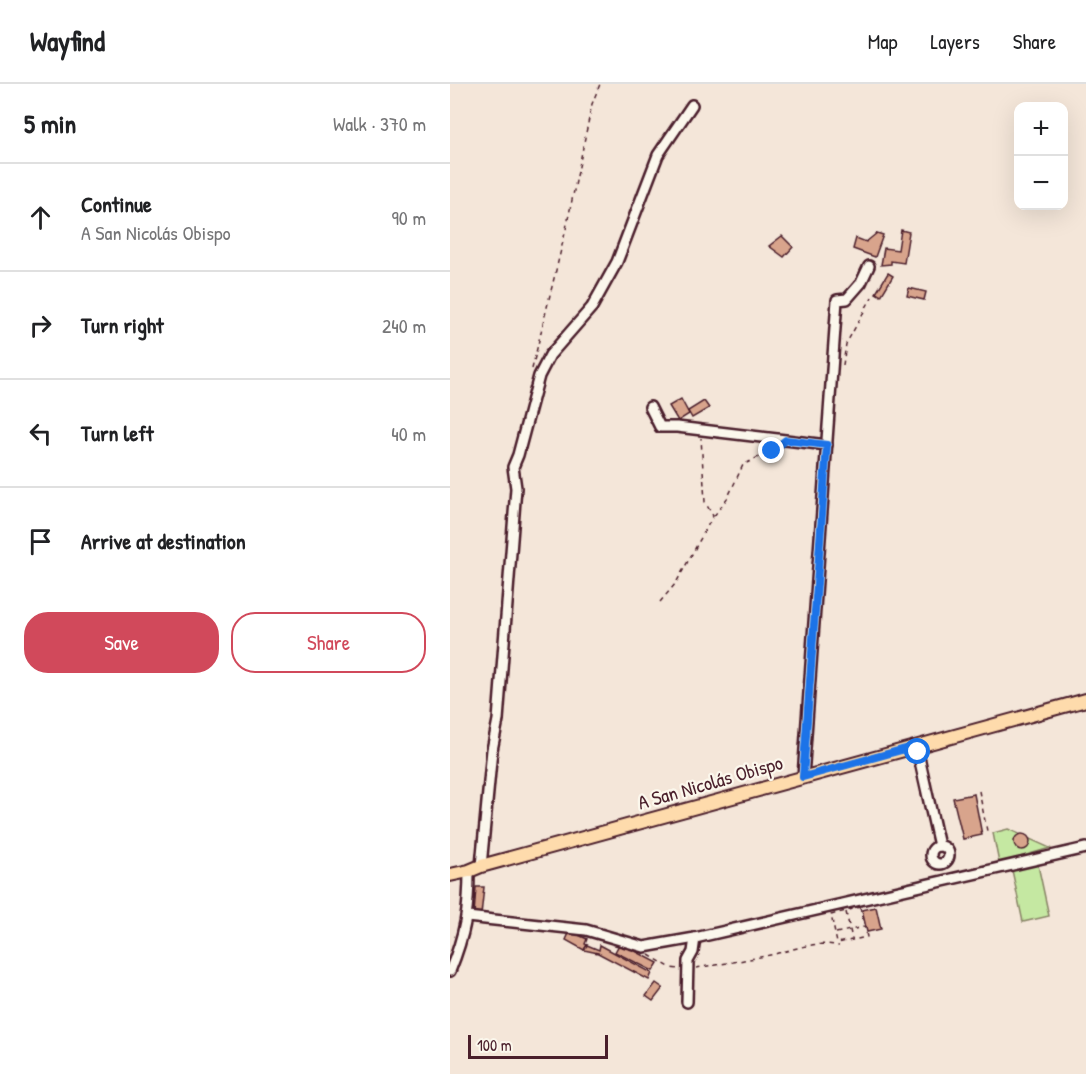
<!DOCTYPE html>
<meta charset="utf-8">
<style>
body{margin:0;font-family:"Patrick Hand",sans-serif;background:#f6f6f6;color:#202124}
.controls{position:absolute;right:18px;top:18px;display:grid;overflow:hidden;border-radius:12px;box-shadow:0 6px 24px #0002}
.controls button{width:54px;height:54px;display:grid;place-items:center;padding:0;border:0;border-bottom:2px solid #e0e0e0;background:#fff;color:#202124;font:30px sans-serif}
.scale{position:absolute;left:18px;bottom:15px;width:140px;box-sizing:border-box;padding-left:6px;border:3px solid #4a1f2b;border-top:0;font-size:16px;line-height:21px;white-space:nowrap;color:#4a1f2b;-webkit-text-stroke:4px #fbf7ec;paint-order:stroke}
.stop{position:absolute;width:18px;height:18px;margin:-14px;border:4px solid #1a73e8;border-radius:50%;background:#fff}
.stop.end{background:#1a73e8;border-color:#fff;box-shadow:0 2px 6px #0008}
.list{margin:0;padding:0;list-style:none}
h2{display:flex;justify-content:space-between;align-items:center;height:78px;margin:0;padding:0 24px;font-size:26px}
h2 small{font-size:20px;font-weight:400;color:#757577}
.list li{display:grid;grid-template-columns:39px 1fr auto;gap:18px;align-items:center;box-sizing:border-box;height:108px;padding:0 24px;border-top:2px solid #e0e0e0}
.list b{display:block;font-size:22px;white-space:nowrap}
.list p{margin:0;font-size:20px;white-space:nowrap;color:#757577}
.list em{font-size:20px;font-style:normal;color:#757577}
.actions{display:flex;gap:12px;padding:18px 24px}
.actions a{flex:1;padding:14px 0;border:2px solid #d1495b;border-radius:24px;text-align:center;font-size:21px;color:#d1495b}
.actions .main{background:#d1495b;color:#fff}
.icon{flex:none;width:33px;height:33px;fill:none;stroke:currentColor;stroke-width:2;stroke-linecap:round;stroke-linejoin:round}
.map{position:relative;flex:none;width:636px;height:990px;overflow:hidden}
header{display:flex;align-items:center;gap:36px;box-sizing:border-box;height:84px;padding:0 30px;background:#fff;border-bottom:2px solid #e0e0e0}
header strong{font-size:28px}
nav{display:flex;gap:33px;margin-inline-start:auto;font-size:21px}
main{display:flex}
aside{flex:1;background:#fff}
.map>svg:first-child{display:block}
</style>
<header>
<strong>Wayfind</strong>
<nav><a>Map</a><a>Layers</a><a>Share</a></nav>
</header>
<main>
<aside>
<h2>5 min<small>Walk · 370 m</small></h2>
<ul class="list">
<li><svg class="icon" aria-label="ahead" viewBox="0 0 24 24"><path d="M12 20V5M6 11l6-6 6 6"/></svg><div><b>Continue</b><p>A San Nicolás Obispo</p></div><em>90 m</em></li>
<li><svg class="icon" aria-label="right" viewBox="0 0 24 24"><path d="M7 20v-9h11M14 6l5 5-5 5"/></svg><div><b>Turn right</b></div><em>240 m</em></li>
<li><svg class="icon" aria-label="left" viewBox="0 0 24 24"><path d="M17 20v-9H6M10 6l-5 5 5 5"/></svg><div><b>Turn left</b></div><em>40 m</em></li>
<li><svg class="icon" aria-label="arrive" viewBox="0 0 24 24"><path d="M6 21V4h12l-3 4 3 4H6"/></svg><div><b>Arrive at destination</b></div></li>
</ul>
<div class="actions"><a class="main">Save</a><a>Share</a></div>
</aside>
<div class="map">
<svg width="636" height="990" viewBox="0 0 636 990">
<rect width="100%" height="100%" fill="#f4e6d9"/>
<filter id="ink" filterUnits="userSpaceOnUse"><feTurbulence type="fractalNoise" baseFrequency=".0167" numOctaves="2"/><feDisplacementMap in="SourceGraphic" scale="12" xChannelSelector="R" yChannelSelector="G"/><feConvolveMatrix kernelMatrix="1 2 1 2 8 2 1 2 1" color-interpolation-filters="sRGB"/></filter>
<g filter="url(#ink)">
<!-- green -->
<g fill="#c5e8a2" stroke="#888466" stroke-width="1.5">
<polygon points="558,745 600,764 549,779 543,749"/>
<polygon points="588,781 599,832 573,838 562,786"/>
</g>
<!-- building -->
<g fill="#d8a48c" stroke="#4a1f2b" stroke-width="1.5">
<polygon points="451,146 459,148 454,179 441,177 441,180 431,181 434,164 448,166"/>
<polygon points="427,149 433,151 425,173 403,165 406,154 416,158"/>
<polygon points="332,152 343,163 334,173 319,162"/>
<polygon points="438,189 443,192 431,212 426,209"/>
<polygon points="459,204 476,208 474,216 457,212"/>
<polygon points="231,315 239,330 228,337 219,322"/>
<polygon points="254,317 259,324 242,334 238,327"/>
<polygon points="524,710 532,751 513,755 503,714"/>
<circle cx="572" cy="758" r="8"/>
<polygon points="26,803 34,803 31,831 24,831"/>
<polygon points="426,823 431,845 417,848 412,826"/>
<polygon points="120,847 137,855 135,860 137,861 134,866 116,856"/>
<polygon points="170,859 208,879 203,887 165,868"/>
<polygon points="137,861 149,866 150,861 202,889 199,896 148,869 134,866"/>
<polygon points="206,899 213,904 203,917 196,912"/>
</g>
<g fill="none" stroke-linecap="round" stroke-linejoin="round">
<!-- minor casing -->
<g stroke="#4a1f2b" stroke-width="14">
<g id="minor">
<polyline points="200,323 210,343 227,343 377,361"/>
<polyline points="469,673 489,762"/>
<polyline points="353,693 387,216 397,215 411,199 419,182"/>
<circle cx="490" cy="771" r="9"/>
<polyline points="31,782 42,666 48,636 66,404 63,383 68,371 89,292 100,271 142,223 167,178 208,71 242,21"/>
<polyline points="17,833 136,846 194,863 245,854 636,764"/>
<path d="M0,887c15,-37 19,-60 19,-100"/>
<polyline points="237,918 238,877 243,868 245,854"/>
</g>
</g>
<!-- major casing -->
<g stroke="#4a1f2b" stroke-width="16">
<polyline id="major" points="0,791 19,787 31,782 636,616"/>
</g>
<!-- path -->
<g stroke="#4a1f2b" stroke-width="1.5" stroke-dasharray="4.5 4.5" stroke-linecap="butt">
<polyline points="393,281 396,260 422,213"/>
<polyline points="82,285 116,145 142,20 150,0"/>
<polyline points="264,432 278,413 293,381 324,365"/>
<polyline points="210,518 226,499 263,432 255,418 251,354"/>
<polyline points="529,707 537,747"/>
<polygon points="410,823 417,853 387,859 381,831"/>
<polyline points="396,828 402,855"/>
<polyline points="386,849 414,843"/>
<polyline points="199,871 221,884 230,885"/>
<path d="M246,884c25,-4 50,-8 74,-13 24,-5 44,-15 69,-9"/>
</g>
<!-- minor -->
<use href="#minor" stroke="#fbf7ec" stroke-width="9"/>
<!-- major -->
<use href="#major" stroke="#fedbac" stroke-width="12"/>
</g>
</g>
<g fill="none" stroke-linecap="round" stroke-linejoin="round" filter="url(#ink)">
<!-- route -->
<polyline stroke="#1a73e8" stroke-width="8" points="322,367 336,356 377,361 353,693 466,662 468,668"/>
</g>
<g text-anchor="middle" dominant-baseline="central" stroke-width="4.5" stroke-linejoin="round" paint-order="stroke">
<!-- street labels -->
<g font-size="20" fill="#4a1f2b" stroke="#fbf7ec">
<text transform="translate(260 698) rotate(-16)">A San Nicolás Obispo</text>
</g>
</g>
</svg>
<div class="controls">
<button>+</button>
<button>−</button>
</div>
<div class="scale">100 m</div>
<div class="stop" style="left:468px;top:668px"></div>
<div class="stop end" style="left:322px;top:367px"></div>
</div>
</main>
